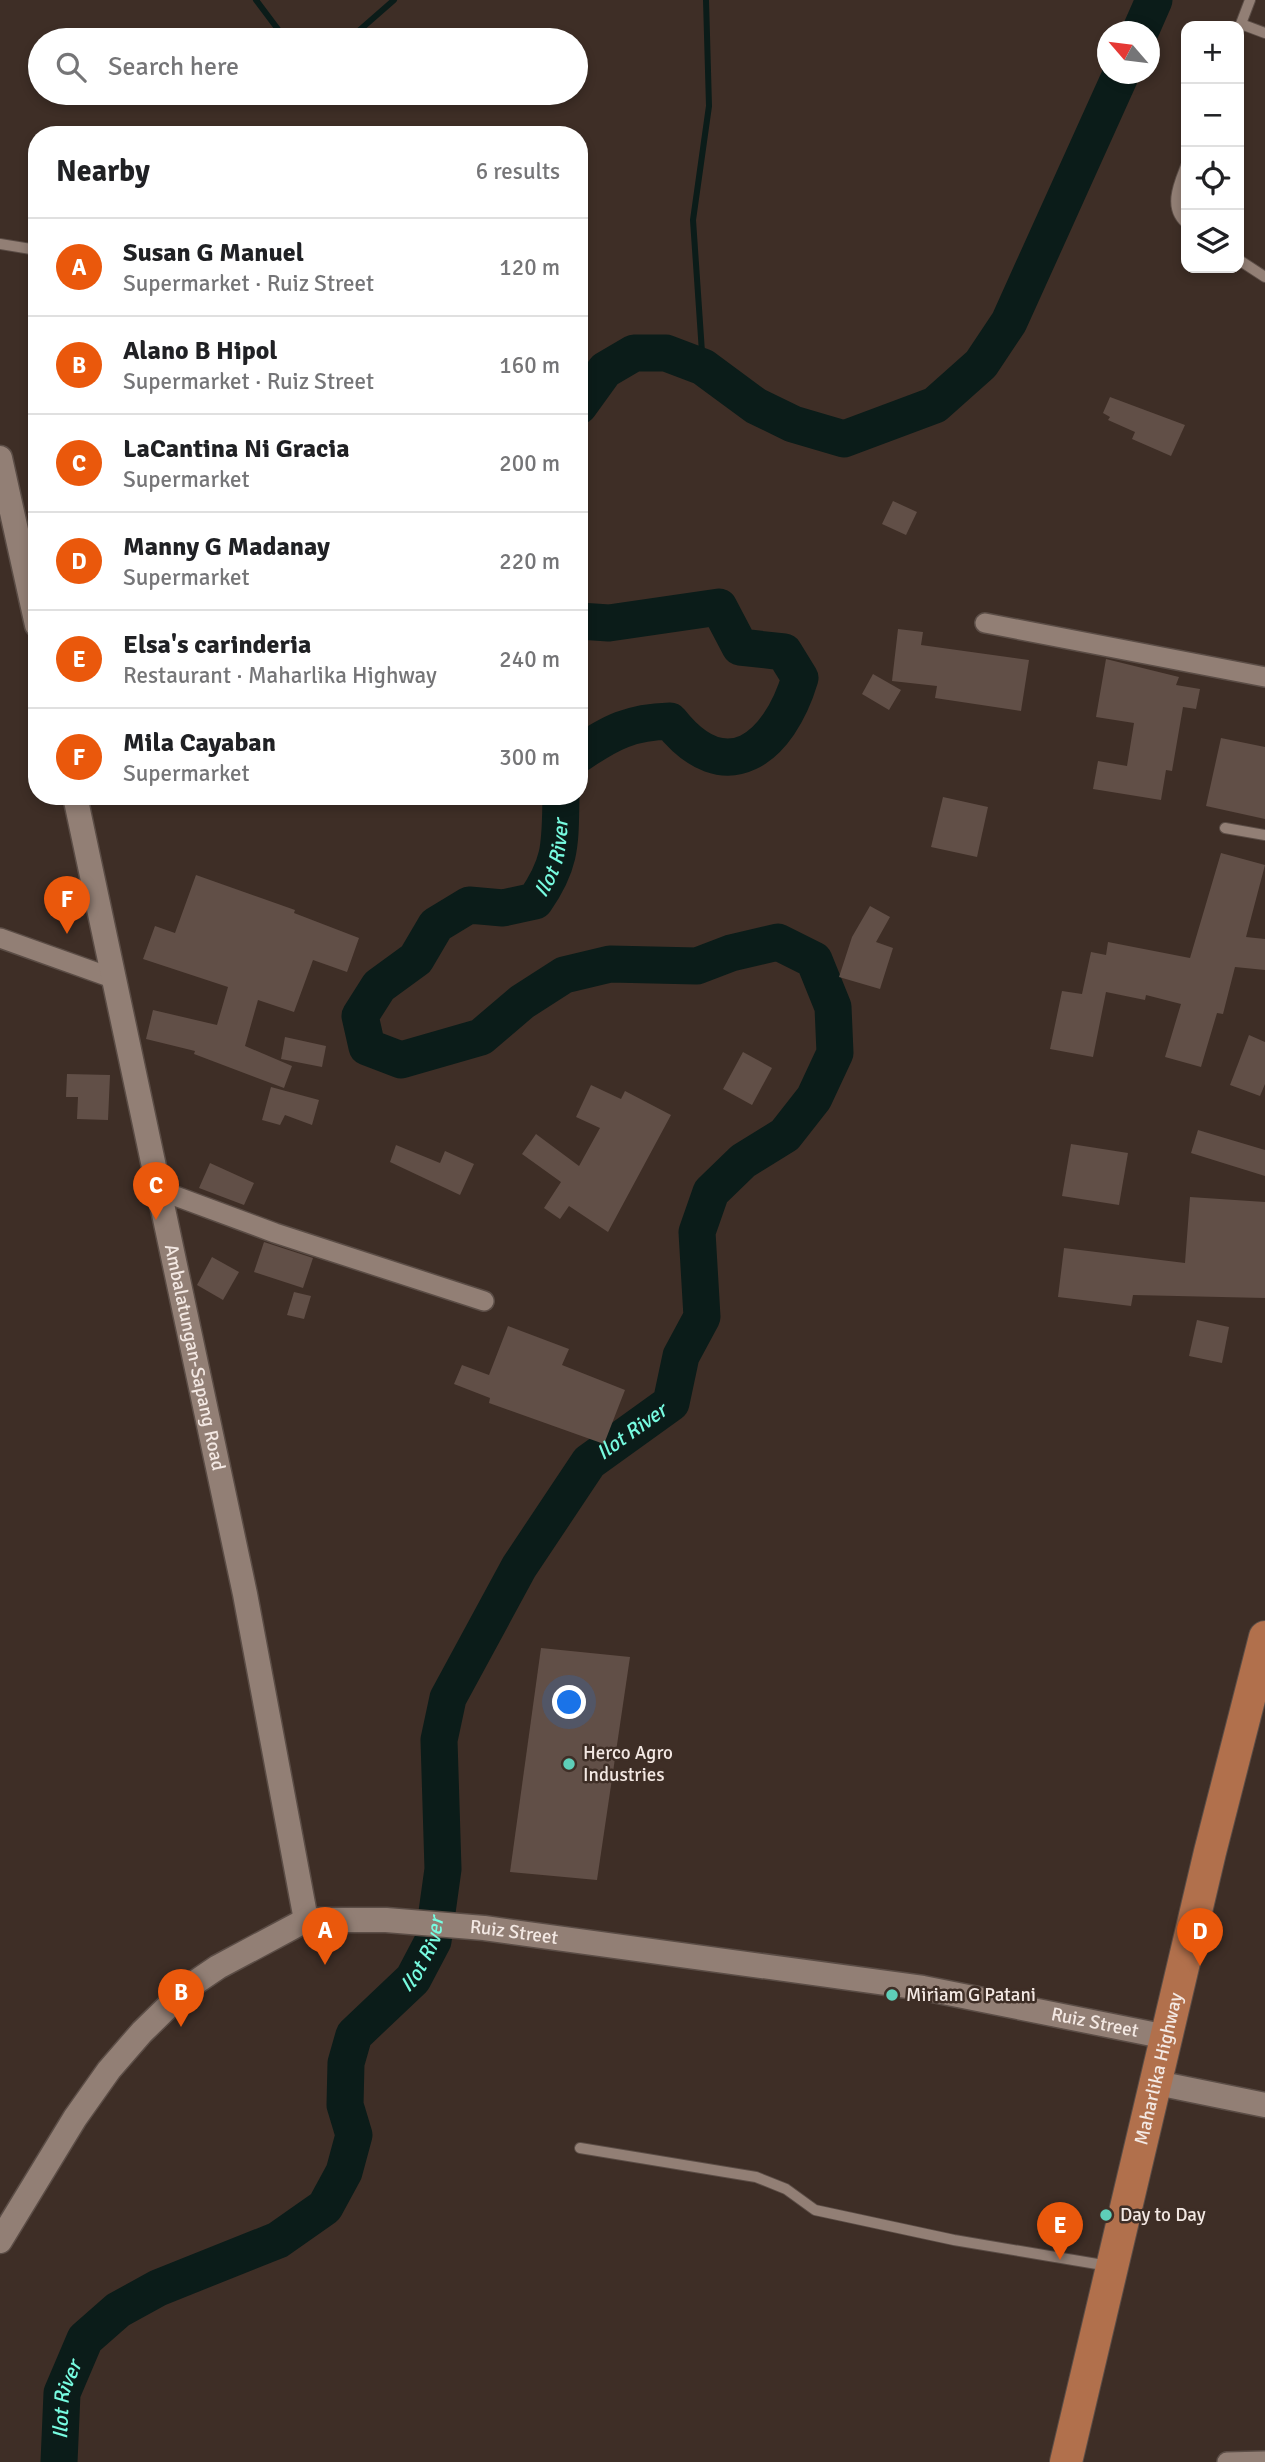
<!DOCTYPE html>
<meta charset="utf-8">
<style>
body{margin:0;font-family:Signika,sans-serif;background:#f6f6f6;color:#202124}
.controls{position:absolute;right:21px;top:21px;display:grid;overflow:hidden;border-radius:14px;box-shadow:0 4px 10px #0003}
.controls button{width:63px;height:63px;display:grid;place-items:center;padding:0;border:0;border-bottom:2px solid #e0e0e0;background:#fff;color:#202124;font:35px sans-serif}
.compass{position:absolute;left:1097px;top:21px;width:63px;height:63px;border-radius:50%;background:#fff;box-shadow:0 4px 10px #0003;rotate:298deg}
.you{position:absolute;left:570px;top:1703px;width:24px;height:24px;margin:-18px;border:5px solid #fff;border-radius:50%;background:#1a73e8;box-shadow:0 0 0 10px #1a73e833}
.badge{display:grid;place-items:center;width:46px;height:46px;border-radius:50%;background:#ea580c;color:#fff;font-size:23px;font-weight:700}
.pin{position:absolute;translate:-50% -58px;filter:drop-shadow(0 2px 4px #0008)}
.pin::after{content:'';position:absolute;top:37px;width:24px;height:21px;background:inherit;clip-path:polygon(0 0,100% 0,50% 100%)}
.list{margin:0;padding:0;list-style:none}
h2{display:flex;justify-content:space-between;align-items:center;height:91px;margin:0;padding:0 28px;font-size:30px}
h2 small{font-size:23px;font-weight:400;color:#757577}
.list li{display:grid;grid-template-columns:46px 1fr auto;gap:21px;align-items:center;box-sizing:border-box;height:98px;padding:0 28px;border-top:2px solid #e0e0e0}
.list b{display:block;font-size:26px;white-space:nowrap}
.list p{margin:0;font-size:23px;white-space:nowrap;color:#757577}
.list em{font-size:23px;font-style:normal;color:#757577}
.icon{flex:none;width:38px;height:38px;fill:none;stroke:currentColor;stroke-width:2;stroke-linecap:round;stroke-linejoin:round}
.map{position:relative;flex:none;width:1265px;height:2462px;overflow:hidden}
.search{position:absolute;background:#fff;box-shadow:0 4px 10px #0003;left:28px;top:28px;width:560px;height:77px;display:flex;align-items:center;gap:18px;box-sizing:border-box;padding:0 24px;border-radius:38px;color:#757577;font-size:26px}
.panel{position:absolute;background:#fff;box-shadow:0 4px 10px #0003;left:28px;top:126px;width:560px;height:679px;border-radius:28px}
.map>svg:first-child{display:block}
</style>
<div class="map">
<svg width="1265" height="2462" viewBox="0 0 1265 2462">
<rect width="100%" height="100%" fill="#3e2e26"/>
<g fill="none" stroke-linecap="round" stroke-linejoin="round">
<!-- stream -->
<g stroke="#0b1c19" stroke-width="6">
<polyline points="256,0 283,36 291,40"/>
<polyline points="343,40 354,35 394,0"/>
<polyline points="703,367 693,220 709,106 706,0"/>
</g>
<!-- river -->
<g stroke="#0b1c19" stroke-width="37">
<polyline points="1140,32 1154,0"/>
<polyline points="579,406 605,370 634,353 666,353 703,367 756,406 793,424 844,439 935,405 981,364 1009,322 1121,74"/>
<path d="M579,621l30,2 110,-16 21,40 44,5 16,26c-21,70 -74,114 -130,43 -39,1 -59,11 -91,33"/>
<path id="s1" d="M59,2462l3,-69 23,-54 33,-29 40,-22 120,-48 47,-33 19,-35 10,-37 -9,-30 1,-42 8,-28 59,-56 20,-38 10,-72 -4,-129 9,-42 71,-131 70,-105 82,-59 10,-47 21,-39 -5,-85 14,-40 32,-31 42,-26 29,-37 21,-45 -2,-46 -19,-47 -36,-18 -47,11 -34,13 -87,-2 -46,11 -42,27 -41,35 -80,23 -34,-13 -7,-31 19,-30 37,-27 20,-34 33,-20 34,3 32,-7c27,-39 25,-58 26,-105"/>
</g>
</g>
<!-- building -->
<g fill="#614f47">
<polygon points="1110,397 1185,425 1171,456 1132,439 1135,432 1108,420 1110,417 1103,413"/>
<polygon points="893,501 917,512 906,535 882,524"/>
<polygon points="898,629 923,632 921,645 1029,660 1021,711 935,698 937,686 892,681"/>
<polygon points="1106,659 1179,677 1176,685 1200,689 1196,709 1183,707 1172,771 1166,770 1161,800 1093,789 1098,761 1127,766 1134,723 1096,717"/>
<polygon points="873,674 901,690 889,710 862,694"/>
<polygon points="1221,738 1265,747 1265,819 1206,806"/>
<polygon points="943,797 988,807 977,857 931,847"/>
<polygon points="1221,853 1265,865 1246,937 1265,939 1265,970 1235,967 1223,1014 1217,1013 1201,1067 1165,1057 1181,1004 1146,995 1145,1000 1106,992 1093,1057 1050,1049 1062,991 1082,994 1091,952 1106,955 1108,942 1190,958"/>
<polygon points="196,875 295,910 294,913 359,938 347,972 313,960 294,1012 258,1000 245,1046 292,1066 284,1088 194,1054 195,1051 146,1039 153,1010 217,1025 228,987 143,959 155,926 175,933"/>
<polygon points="870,906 890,917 876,942 893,948 880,989 839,977 852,937"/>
<polygon points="1249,1035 1265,1042 1265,1084 1260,1096 1230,1085"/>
<polygon points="285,1037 326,1046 322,1067 281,1059"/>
<polygon points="743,1052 772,1068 752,1105 723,1089"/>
<polygon points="67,1074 110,1075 108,1120 77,1119 78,1097 66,1097"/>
<polygon points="591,1085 621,1099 625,1091 671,1115 608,1232 569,1206 560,1219 544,1208 561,1182 522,1154 536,1134 579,1166 600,1128 576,1117"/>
<polygon points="271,1087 319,1100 312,1125 285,1115 280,1125 262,1120"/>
<polygon points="1198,1130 1265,1150 1265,1176 1191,1153"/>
<polygon points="1071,1144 1128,1153 1119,1205 1062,1196"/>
<polygon points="396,1145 440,1163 445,1151 474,1164 460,1195 390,1162"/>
<polygon points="210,1163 254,1183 244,1205 199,1188"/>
<polygon points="1190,1197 1265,1202 1265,1298 1133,1295 1131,1306 1058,1297 1064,1248 1185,1263"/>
<polygon points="264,1242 313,1258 303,1288 254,1272"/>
<polygon points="212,1257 239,1272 223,1300 197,1285"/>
<polygon points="294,1292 311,1296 304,1319 287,1315"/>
<polygon points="1197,1320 1229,1327 1222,1363 1189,1356"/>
<polygon points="508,1326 569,1349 562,1365 625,1390 604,1444 489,1403 490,1398 454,1384 462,1365 489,1375"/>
<polygon points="541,1648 630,1657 597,1880 510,1872"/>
</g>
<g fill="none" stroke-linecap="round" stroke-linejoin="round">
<!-- service casing -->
<g stroke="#5b4d46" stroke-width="12">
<g id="service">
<polyline points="1241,24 1265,33"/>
<polyline points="1239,29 1250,0"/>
<path d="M1186,166c-7,18 -18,41 0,57"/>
<polyline points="0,244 37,250"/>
<polyline points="1239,260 1265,277"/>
<polyline points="1225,828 1265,835"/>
<polyline points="580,2148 756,2177 786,2189 815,2210 954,2240 1109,2266"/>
</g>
</g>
<!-- minor casing -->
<g stroke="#5b4d46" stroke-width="22">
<g id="minor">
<polyline points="985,623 1265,677"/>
<polyline points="0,938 115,979"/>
<polyline points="159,1190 275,1233 484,1301"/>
<polyline points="1227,2462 1265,2461"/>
</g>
</g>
<!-- tertiary casing -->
<g stroke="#5b4d46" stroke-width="27">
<g id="tertiary">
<polyline points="0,458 37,625"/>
<path id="s2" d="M75,796l170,798 61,326"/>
<polyline points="1157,2083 1265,2105"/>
<path id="s3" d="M0,2241l75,-123 34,-48 33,-38 45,-44 31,-21 88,-47h80l98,8 439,60 244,49"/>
</g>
</g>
<!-- primary casing -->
<g stroke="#5b4d46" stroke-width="34">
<g id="primary">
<path id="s4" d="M1066,2462l144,-610 55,-215"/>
</g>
</g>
<!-- service -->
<use href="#service" stroke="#927f75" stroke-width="10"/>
<!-- minor -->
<use href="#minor" stroke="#927f75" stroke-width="19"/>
<!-- tertiary -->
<use href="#tertiary" stroke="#927f75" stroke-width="24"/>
<!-- primary -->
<use href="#primary" stroke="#b1704c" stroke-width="32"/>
</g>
<!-- markers -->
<g fill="#5eceb8" stroke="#3e2e26" stroke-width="2.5">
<circle cx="569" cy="1764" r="7"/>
<circle cx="892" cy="1995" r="7"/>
<circle cx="1106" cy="2215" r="7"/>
</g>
<g text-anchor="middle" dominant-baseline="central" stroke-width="5" stroke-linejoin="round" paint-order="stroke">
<!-- street labels -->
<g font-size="19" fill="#f3e8e3" stroke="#3e2e26">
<text stroke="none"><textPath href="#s2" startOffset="574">Ambalatungan-Sapang Road</textPath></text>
<text stroke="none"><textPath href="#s3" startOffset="662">Ruiz Street</textPath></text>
<text stroke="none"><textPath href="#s3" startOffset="1250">Ruiz Street</textPath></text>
<text stroke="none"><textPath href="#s4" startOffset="404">Maharlika Highway</textPath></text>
</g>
<!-- poi labels -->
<g font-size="19" fill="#f3e8e3" stroke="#3e2e26" text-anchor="start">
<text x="583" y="1753">Herco Agro<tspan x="583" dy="22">Industries</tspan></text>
<text x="906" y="1995">Miriam G Patani</text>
<text x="1120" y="2215">Day to Day</text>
</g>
<!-- water labels -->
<g font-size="21" font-style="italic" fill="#77fbe0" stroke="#3e2e26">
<text stroke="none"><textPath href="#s1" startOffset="2625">Ilot River</textPath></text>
<text stroke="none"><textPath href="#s1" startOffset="1281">Ilot River</textPath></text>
<text stroke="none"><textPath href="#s1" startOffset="693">Ilot River</textPath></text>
<text stroke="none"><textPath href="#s1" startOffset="63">Ilot River</textPath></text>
</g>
</g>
</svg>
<div class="controls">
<button>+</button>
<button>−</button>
<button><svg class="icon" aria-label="locate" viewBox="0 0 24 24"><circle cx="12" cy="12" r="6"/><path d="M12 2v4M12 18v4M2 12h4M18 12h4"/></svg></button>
<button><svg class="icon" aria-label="layers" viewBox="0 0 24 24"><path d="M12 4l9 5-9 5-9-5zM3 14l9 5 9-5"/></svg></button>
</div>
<svg class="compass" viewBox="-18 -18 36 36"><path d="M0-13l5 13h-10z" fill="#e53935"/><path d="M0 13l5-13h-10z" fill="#757577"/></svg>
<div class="you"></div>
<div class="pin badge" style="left:325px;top:1965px">A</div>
<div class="pin badge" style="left:181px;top:2027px">B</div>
<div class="pin badge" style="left:156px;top:1220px">C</div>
<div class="pin badge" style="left:1200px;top:1966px">D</div>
<div class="pin badge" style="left:1060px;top:2260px">E</div>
<div class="pin badge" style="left:67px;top:934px">F</div>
<div class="search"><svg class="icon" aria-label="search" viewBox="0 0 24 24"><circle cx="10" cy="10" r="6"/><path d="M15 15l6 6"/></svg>Search here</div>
<section class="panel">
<h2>Nearby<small>6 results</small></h2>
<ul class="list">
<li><span class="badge">A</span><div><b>Susan G Manuel</b><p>Supermarket · Ruiz Street</p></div><em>120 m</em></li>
<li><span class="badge">B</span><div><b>Alano B Hipol</b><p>Supermarket · Ruiz Street</p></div><em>160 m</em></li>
<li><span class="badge">C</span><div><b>LaCantina Ni Gracia</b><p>Supermarket</p></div><em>200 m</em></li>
<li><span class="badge">D</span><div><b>Manny G Madanay</b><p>Supermarket</p></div><em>220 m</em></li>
<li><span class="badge">E</span><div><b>Elsa's carinderia</b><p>Restaurant · Maharlika Highway</p></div><em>240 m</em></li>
<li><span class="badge">F</span><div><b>Mila Cayaban</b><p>Supermarket</p></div><em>300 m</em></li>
</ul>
</section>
</div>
